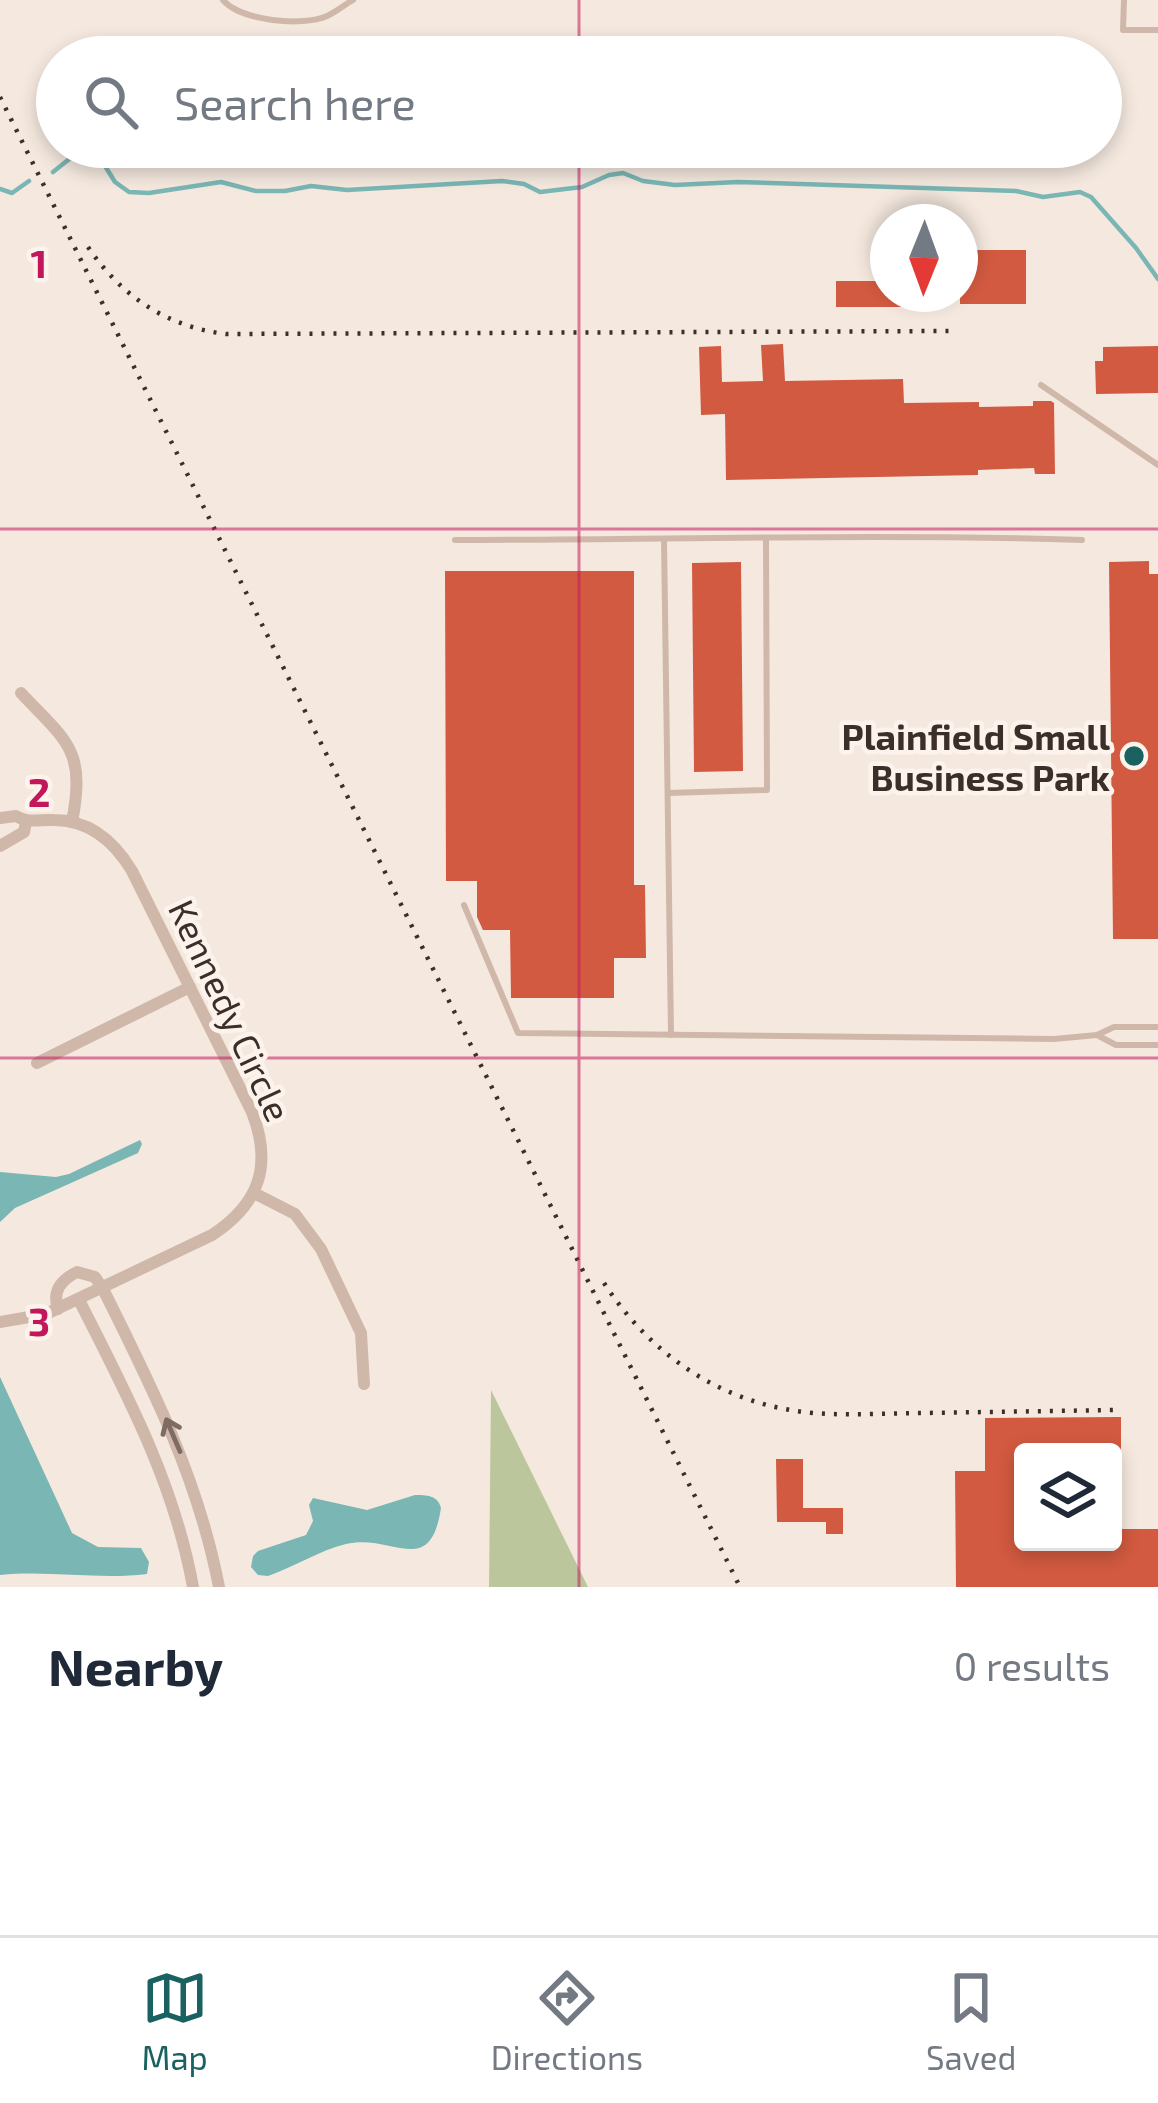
<!DOCTYPE html>
<style>
body{margin:0;font-family:"Exo 2",sans-serif;background:#f6f6f7;color:#1f2937}
.controls{position:absolute;right:36px;bottom:36px;display:grid;overflow:hidden;border-radius:12px;box-shadow:0 6px 18px #0003}
.controls button{width:108px;height:108px;display:grid;place-items:center;padding:0;border:0;border-bottom:3px solid #e0e1e3;background:#fff;color:#1f2937;font:60px sans-serif}
.compass{position:absolute;left:870px;top:204px;width:108px;height:108px;border-radius:50%;background:#fff;box-shadow:0 6px 18px #0003;rotate:181deg}
.list{margin:0;padding:0;list-style:none}
h2{display:flex;justify-content:space-between;align-items:center;height:156px;margin:0;padding:0 48px;font-size:51px}
h2 small{font-size:39px;font-weight:400;color:#747a83}
.icon{flex:none;width:66px;height:66px;fill:none;stroke:currentColor;stroke-width:2;stroke-linecap:round;stroke-linejoin:round}
.map{position:relative;flex:none;width:1158px;height:1587px;overflow:hidden}
.search{position:absolute;background:#fff;box-shadow:0 6px 18px #0003;left:36px;right:36px;top:36px;height:132px;display:flex;align-items:center;gap:30px;box-sizing:border-box;padding:0 42px;border-radius:66px;color:#747a83;font-size:45px}
.sheet{height:348px;background:#fff}
nav{display:flex;justify-content:space-around;align-items:center;box-sizing:border-box;height:168px;border-top:3px solid #e0e1e3;background:#fff;font-size:33px;color:#747a83}
nav a{display:grid;justify-items:center;gap:6px}
nav .on{color:#1a6262}
.map>svg:first-child{display:block}
</style>
<div class="map">
<svg width="1158" height="1587" viewBox="0 0 1158 1587">
<rect width="100%" height="100%" fill="#f5e9df"/>
<!-- green -->
<polygon fill="#bbc69c" points="491,1390 588,1587 489,1587"/>
<!-- water -->
<g fill="#7ab6b4">
<polygon points="140,1140 142,1144 138,1153 15,1208 0,1222 0,1172 56,1177 69,1174"/>
<path d="M0,1377l72,156 26,14 43,1 8,14 -2,12c-48,6 -98,-4 -147,1z"/>
<path d="M415,1495c11,0 23,0 26,13 -11,72 -48,25 -95,36 -26,6 -52,23 -78,32l-10,-1 -7,-8 2,-11 5,-5 48,-16 7,-14 -4,-16 4,-7 54,12z"/>
</g>
<g fill="none" stroke-linecap="round" stroke-linejoin="round">
<!-- stream -->
<g stroke="#7ab6b4" stroke-width="4.5">
<polyline points="53,172 78,152 87,149 100,158 115,182 129,192 149,193 221,182 256,191 285,191 311,186 347,190 502,181 524,184 540,192 582,187 609,175 623,173 643,181 675,185 738,182 1016,191 1043,197 1080,192 1091,197 1136,248 1158,279"/>
<polyline points="0,189 12,193 29,181"/>
</g>
</g>
<!-- building -->
<g fill="#d25a40">
<rect x="960" y="250" width="66" height="54"/>
<polygon points="836,281 888,281 888,294 945,294 945,307 836,307"/>
<polygon points="783,344 785,381 903,379 904,403 979,402 979,407 1033,406 1033,401 1051,401 1054,403 1055,474 1035,474 1034,468 978,470 978,475 726,480 725,414 701,415 699,347 721,346 722,382 763,381 761,345"/>
<polygon points="1158,346 1158,393 1096,394 1095,361 1103,361 1103,347"/>
<polygon points="1149,561 1149,574 1158,574 1158,939 1113,939 1109,562"/>
<polygon points="741,562 743,771 694,772 692,563"/>
<polygon points="445,571 634,571 634,885 645,885 646,958 614,958 614,998 511,998 510,930 483,930 477,917 477,881 446,881"/>
<polygon points="1121,1417 1121,1452 1023,1452 1023,1542 1113,1542 1113,1529 1158,1529 1158,1587 956,1587 955,1471 985,1471 985,1418"/>
<polygon points="776,1459 803,1459 803,1508 843,1508 843,1534 826,1534 826,1522 777,1522"/>
</g>
<g fill="none" stroke-linecap="round" stroke-linejoin="round">
<!-- service -->
<g stroke="#cfb8a9" stroke-width="6">
<path d="M223,0c18,21 79,27 104,16 9,-4 17,-11 26,-16"/>
<polyline points="1124,0 1123,30 1158,30"/>
<polyline points="1041,385 1158,465"/>
<path d="M455,540c209,0 418,-7 627,0"/>
<polyline points="664,540 671,1035"/>
<polyline points="668,793 767,790 766,539"/>
<polyline points="464,905 518,1033 1054,1039 1097,1035 1114,1027 1158,1027"/>
<polyline points="1097,1035 1116,1045 1158,1045"/>
</g>
<!-- minor -->
<g stroke="#cfb8a9" stroke-width="12">
<path d="M21,693c46,49 65,56 51,129"/>
<path d="M0,818l16,-2c13,8 23,3 38,4 36,0 60,21 78,51l120,241c21,54 7,92 -40,123l-166,79 -46,8"/>
<polyline points="0,846 24,832 26,822"/>
<polyline points="37,1063 190,987"/>
<polyline points="254,1193 295,1214 321,1249 361,1333 364,1384"/>
<path d="M79,1300c48,95 95,182 114,287"/>
<path d="M58,1309c-6,-18 3,-29 19,-37l18,5 8,12c49,98 95,189 116,298"/>
</g>
<!-- rail -->
<g stroke="#3c2e29" stroke-width="4.5" stroke-dasharray="3 9" stroke-linecap="butt">
<polyline points="0,97 740,1587"/>
<path d="M88,247c33,49 79,80 138,87l725,-3"/>
<path d="M604,1283c48,74 120,122 209,130 37,3 74,0 110,0 64,-1 128,-2 192,-3"/>
</g>
</g>
<!-- one-way arrows -->
<defs><path id="oneway-shaft" d="M-6 0H5M1.5-3L5.5 0L1.5 3" fill="none" stroke-width="1.6" stroke-linecap="round" stroke-linejoin="round" transform="scale(3)"/></defs>
<use stroke="#7e6c63" href="#oneway-shaft" transform="translate(173 1435) rotate(-113)"/>
<!-- grid -->
<path fill="none" stroke="#c2185b" stroke-width="3" stroke-opacity="0.55" d="M579,0v57M579,147v1440M0,529h1158M0,1058h1158"/>
<!-- markers -->
<circle fill="#1a6262" stroke="#fcf4ec" stroke-width="4.5" cx="1134" cy="756" r="12"/>
<g text-anchor="middle" dominant-baseline="central" stroke-width="9" stroke-linejoin="round" paint-order="stroke">
<!-- poi labels -->
<g font-size="36" font-weight="bold" fill="#3c2e29" stroke="#fcf4ec" text-anchor="end">
<text x="1110" y="735">Plainfield Small<tspan x="1110" dy="41">Business Park</tspan></text>
</g>
<!-- street labels -->
<g font-size="36" fill="#3c2e29" stroke="#fcf4ec">
<text transform="translate(231 1010) rotate(65)">Kennedy Circle</text>
</g>
</g>
<g font-size="39" text-anchor="middle" font-weight="bold" fill="#c2185b" stroke="#fcf4ec" stroke-width="9" stroke-linejoin="round" paint-order="stroke">
<text x="39" y="278">1</text>
<text x="39" y="807">2</text>
<text x="39" y="1336">3</text>
</g>
</svg>
<div class="controls">
<button><svg class="icon" aria-label="layers" viewBox="0 0 24 24"><path d="M12 4l9 5-9 5-9-5zM3 14l9 5 9-5"/></svg></button>
</div>
<svg class="compass" viewBox="-18 -18 36 36"><path d="M0-13l5 13h-10z" fill="#e53935"/><path d="M0 13l5-13h-10z" fill="#747a83"/></svg>
<div class="search"><svg class="icon" aria-label="search" viewBox="0 0 24 24"><circle cx="10" cy="10" r="6"/><path d="M15 15l6 6"/></svg>Search here</div>
</div>
<section class="sheet">
<h2>Nearby<small>0 results</small></h2>
<ul class="list">
</ul>
</section>
<nav>
<a class="on"><svg class="icon" aria-label="map" viewBox="0 0 24 24"><path d="M3 6l6-2 6 2 6-2v14l-6 2-6-2-6 2zM9 4v14M15 6v14"/></svg>Map</a>
<a><svg class="icon" aria-label="directions" viewBox="0 0 24 24"><path d="M12 3l9 9-9 9-9-9zM9 14v-3h6M13 9l2 2-2 2"/></svg>Directions</a>
<a><svg class="icon" aria-label="saved" viewBox="0 0 24 24"><path d="M7 4h10v16l-5-4-5 4z"/></svg>Saved</a>
</nav>
